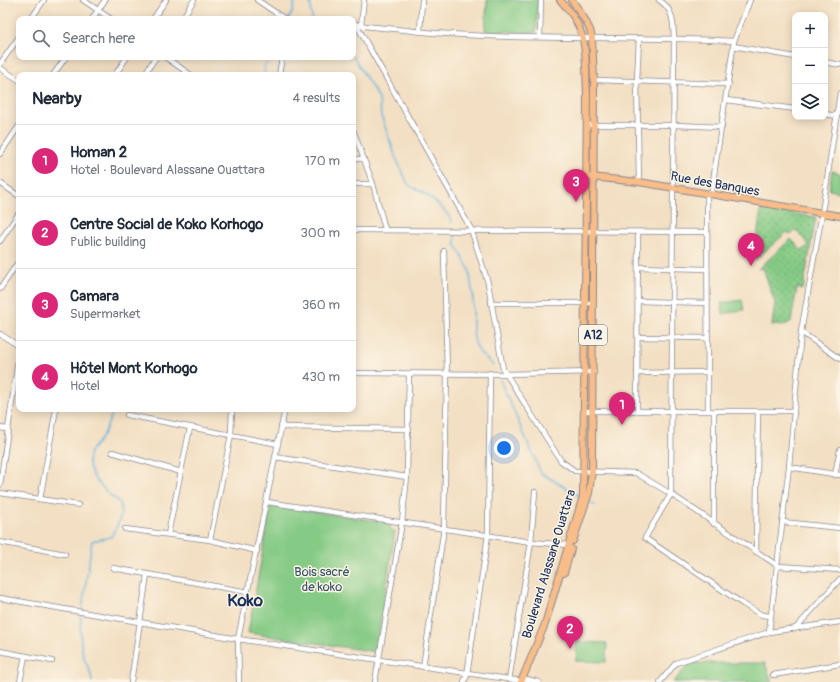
<!DOCTYPE html>
<meta charset="utf-8">
<style>
body{margin:0;font-family:Pangolin,sans-serif;background:#f6f6f7;color:#1f2937}
.controls{position:absolute;right:12px;top:12px;display:grid;overflow:hidden;border-radius:8px;box-shadow:0 2px 10px #0003}
.controls button{width:36px;height:36px;display:grid;place-items:center;padding:0;border:0;border-bottom:1px solid #e0e1e3;background:#fff;color:#1f2937;font:20px sans-serif}
.you{position:absolute;left:504px;top:448px;width:14px;height:14px;margin:-10px;border:3px solid #fff;border-radius:50%;background:#1a73e8;box-shadow:0 0 0 6px #1a73e833}
.badge{display:grid;place-items:center;width:26px;height:26px;border-radius:50%;background:#db2777;color:#fff;font-size:13px;font-weight:700}
.pin{position:absolute;translate:-50% -33px;filter:drop-shadow(0 1px 2px #0008)}
.pin::after{content:'';position:absolute;top:21px;width:14px;height:12px;background:inherit;clip-path:polygon(0 0,100% 0,50% 100%)}
.list{margin:0;padding:0;list-style:none}
h2{display:flex;justify-content:space-between;align-items:center;height:52px;margin:0;padding:0 16px;font-size:17px}
h2 small{font-size:13px;font-weight:400;color:#747a83}
.list li{display:grid;grid-template-columns:26px 1fr auto;gap:12px;align-items:center;box-sizing:border-box;height:72px;padding:0 16px;border-top:1px solid #e0e1e3}
.list b{display:block;font-size:15px;white-space:nowrap}
.list p{margin:0;font-size:13px;white-space:nowrap;color:#747a83}
.list em{font-size:13px;font-style:normal;color:#747a83}
.icon{flex:none;width:22px;height:22px;fill:none;stroke:currentColor;stroke-width:2;stroke-linecap:round;stroke-linejoin:round}
.map{position:relative;flex:none;width:840px;height:682px;overflow:hidden}
.search{position:absolute;background:#fff;box-shadow:0 2px 10px #0003;left:16px;top:16px;width:340px;height:44px;display:flex;align-items:center;gap:10px;box-sizing:border-box;padding:0 14px;border-radius:8px;color:#747a83;font-size:15px}
.panel{position:absolute;background:#fff;box-shadow:0 2px 10px #0003;left:16px;top:72px;width:340px;height:340px;border-radius:8px}
.map>svg:first-child{display:block}
</style>
<div class="map">
<svg width="840" height="682" viewBox="0 0 840 682">
<defs>
<pattern id="garden-dots" width="8" height="8" patternUnits="userSpaceOnUse"><rect width="8" height="8" fill="#86cb85"/><path d="M2 2h.1M6 6h.1" fill="none" stroke="#6da570" stroke-width="1.8" stroke-linecap="round"/></pattern>
</defs>
<rect width="100%" height="100%" fill="#fcf5e5"/>
<filter id="ink" filterUnits="userSpaceOnUse"><feTurbulence type="fractalNoise" baseFrequency=".025" numOctaves="2"/><feDisplacementMap in="SourceGraphic" scale="8" xChannelSelector="R" yChannelSelector="G"/><feConvolveMatrix kernelMatrix="1 2 1 2 8 2 1 2 1" color-interpolation-filters="sRGB"/></filter>
<filter id="wash" filterUnits="userSpaceOnUse"><feTurbulence type="fractalNoise" baseFrequency=".012" numOctaves="4" result="noise"/><feDisplacementMap in="SourceGraphic" scale="16" xChannelSelector="R" yChannelSelector="G"/><feGaussianBlur stdDeviation="0.9" result="paint"/><feColorMatrix in="noise" values="0 0 0 0 0 0 0 0 0 0 0 0 0 0 0 0 0 1.4 0 .05"/><feComposite in="paint" operator="in"/></filter>
<g filter="url(#wash)">
<rect width="100%" height="100%" fill="#f3dfc3"/>
<!-- park -->
<g fill="#86cb85" stroke="#507d72">
<polygon points="487,0 538,0 536,32 485,31"/>
<polygon points="832,171 840,173 840,192 829,190"/>
<polygon points="742,300 744,310 723,314 721,303"/>
<polygon points="271,505 390,523 390,529 395,531 376,652 248,633"/>
<polygon points="577,642 607,643 606,662 576,661"/>
<polygon points="690,663 765,663 772,682 673,682"/>
</g>
<!-- garden -->
<polygon fill="url(#garden-dots)" stroke="#507d72" points="761,209 816,217 803,289 797,288 791,322 782,326 772,325 775,303 763,268 758,269 791,239 802,251 809,245 796,230 791,235 787,232 754,261 751,258 755,252"/>
<g fill="none" stroke-linecap="round" stroke-linejoin="round">
<!-- stream -->
<g stroke="#63b5de" stroke-width="1.5">
<polyline points="310,0 312,19"/>
<polyline points="288,19 293,11 295,0"/>
<path d="M353,56l26,43 2,16 15,43 13,28c15,5 36,21 43,36"/>
<polyline points="265,75 264,67 269,57"/>
<polyline points="455,234 455,243 469,269 473,296 473,332 475,343 480,353 493,365"/>
<polyline points="500,380 541,473 581,497"/>
<polyline points="588,501 595,505"/>
<path d="M82,610l10,-69 19,-4c6,-11 13,-21 9,-34 -14,-11 -38,-30 -30,-51 3,-6 8,-9 11,-14 6,-9 9,-20 13,-29"/>
<path d="M81,614c-1,13 -1,29 2,41 3,11 8,13 9,27"/>
</g>
</g>
</g>
<g filter="url(#ink)">
<g fill="none" stroke-linecap="round" stroke-linejoin="round">
<!-- minor casing -->
<g stroke="#878790" stroke-width="6">
<g id="minor">
<polyline points="83,0 111,19"/>
<polyline points="257,0 285,19"/>
<path d="M659,0c15,10 14,22 15,38l-3,456 -26,44 98,66 19,11 9,1"/>
<polyline points="31,19 44,0"/>
<polyline points="92,19 105,0"/>
<polyline points="153,19 166,0"/>
<polyline points="182,19 194,0"/>
<path d="M353,24c20,4 40,4 60,7 107,11 214,4 321,10"/>
<polyline points="356,24 471,229 488,283 503,369 561,461 575,471 636,473 671,494 778,566 840,570"/>
<polyline points="361,25 364,0"/>
<polyline points="420,31 422,0"/>
<polyline points="540,37 541,0"/>
<polyline points="733,46 795,57"/>
<polyline points="165,57 191,75"/>
<polyline points="825,62 840,65"/>
<polyline points="0,64 19,37"/>
<polyline points="0,68 19,80"/>
<polyline points="53,75 66,57"/>
<polyline points="115,75 127,57"/>
<polyline points="144,75 156,57"/>
<polyline points="279,75 282,57"/>
<polyline points="594,80 729,84"/>
<polyline points="726,100 795,109"/>
<polyline points="825,114 837,116"/>
<polyline points="587,125 675,125 722,127"/>
<polyline points="353,130 373,184 385,229"/>
<polyline points="0,154 19,126"/>
<polyline points="353,159 364,159"/>
<polyline points="639,182 637,81 639,38"/>
<polyline points="0,183 19,196"/>
<polyline points="353,184 373,184"/>
<polyline points="707,194 708,411"/>
<polyline points="711,195 734,41 750,0"/>
<polyline points="353,230 707,232"/>
<polyline points="0,241 19,213"/>
<polyline points="638,267 707,269"/>
<polyline points="0,289 19,261"/>
<polyline points="638,301 707,303"/>
<polyline points="491,303 593,303"/>
<polyline points="801,332 840,359"/>
<polyline points="0,334 19,346"/>
<polyline points="638,337 707,338"/>
<polyline points="353,373 506,374 594,372"/>
<polyline points="637,373 708,372"/>
<polyline points="585,411 794,411"/>
<polyline points="637,411 638,232"/>
<polyline points="714,411 714,524"/>
<polyline points="127,415 278,444"/>
<polyline points="281,427 409,429"/>
<polyline points="0,428 8,429"/>
<polyline points="112,452 181,472"/>
<polyline points="275,457 407,477"/>
<polyline points="789,467 840,475"/>
<polyline points="835,475 840,449"/>
<polyline points="0,485 19,353"/>
<polyline points="0,493 78,505"/>
<polyline points="40,499 56,409"/>
<polyline points="267,502 531,542 569,545"/>
<polyline points="782,522 840,528"/>
<polyline points="125,529 210,540 257,551"/>
<polyline points="168,534 190,428"/>
<polyline points="210,540 231,435 232,409"/>
<polyline points="0,542 65,554"/>
<polyline points="756,552 758,411"/>
<polyline points="113,568 248,592"/>
<polyline points="0,598 238,639 521,681 526,679 539,682"/>
<polyline points="795,629 840,579"/>
<polyline points="769,632 789,467 801,332 822,213 840,93"/>
<polyline points="0,651 52,661"/>
<polyline points="423,667 444,528 447,374 444,251"/>
<polyline points="773,675 840,664"/>
<polyline points="509,680 531,542 535,492"/>
<polyline points="20,682 25,656"/>
<polyline points="131,682 147,575"/>
<polyline points="239,682 238,639 285,409"/>
<polyline points="375,682 402,522 407,477 409,374"/>
<polyline points="464,682 467,675 488,535 490,373"/>
<polyline points="660,682 676,663 769,632 840,622"/>
</g>
</g>
<!-- major casing -->
<g stroke="#878790" stroke-width="8">
<g id="major">
<polyline points="572,0 585,20 590,30 592,38 594,80 592,471 589,493 573,541"/>
<polyline points="591,177 639,182 840,216"/>
<polyline points="564,573 571,549"/>
<path d="M521,682l24,-58 38,-128 4,-401c-2,-39 3,-65 -27,-95"/>
</g>
</g>
<!-- minor -->
<use href="#minor" stroke="#fff" stroke-width="4.5"/>
<!-- major -->
<use href="#major" stroke="#f8bd89" stroke-width="6"/>
</g>
</g>
<g text-anchor="middle" dominant-baseline="central" stroke-width="3" stroke-linejoin="round" paint-order="stroke">
<!-- shield labels -->
<rect fill="#fcf5e5" stroke="#5e6a86" stroke-width="1" x="579" y="325" width="28" height="20" rx="3"/>
<g font-size="12" font-weight="bold" fill="#1b2f5e">
<text x="593" y="335">A12</text>
</g>
<!-- street labels -->
<g font-size="13" fill="#1b2f5e" stroke="#fcf5e5">
<text transform="translate(715 184) rotate(10)">Rue des Banques</text>
<text transform="translate(549 564) rotate(-73)">Boulevard Alassane Ouattara</text>
</g>
<!-- park labels -->
<g font-size="13" fill="#365668" stroke="#fcf5e5">
<text x="322" y="572">Bois sacré<tspan x="322" dy="15">de koko</tspan></text>
</g>
<!-- district labels -->
<g font-size="17" font-weight="bold" fill="#1b2f5e" stroke="#fcf5e5">
<text x="245" y="600">Koko</text>
</g>
</g>
</svg>
<div class="controls">
<button>+</button>
<button>−</button>
<button><svg class="icon" aria-label="layers" viewBox="0 0 24 24"><path d="M12 4l9 5-9 5-9-5zM3 14l9 5 9-5"/></svg></button>
</div>
<div class="you"></div>
<div class="pin badge" style="left:622px;top:425px">1</div>
<div class="pin badge" style="left:570px;top:649px">2</div>
<div class="pin badge" style="left:576px;top:202px">3</div>
<div class="pin badge" style="left:751px;top:266px">4</div>
<div class="search"><svg class="icon" aria-label="search" viewBox="0 0 24 24"><circle cx="10" cy="10" r="6"/><path d="M15 15l6 6"/></svg>Search here</div>
<section class="panel">
<h2>Nearby<small>4 results</small></h2>
<ul class="list">
<li><span class="badge">1</span><div><b>Homan 2</b><p>Hotel · Boulevard Alassane Ouattara</p></div><em>170 m</em></li>
<li><span class="badge">2</span><div><b>Centre Social de Koko Korhogo</b><p>Public building</p></div><em>300 m</em></li>
<li><span class="badge">3</span><div><b>Camara</b><p>Supermarket</p></div><em>360 m</em></li>
<li><span class="badge">4</span><div><b>Hôtel Mont Korhogo</b><p>Hotel</p></div><em>430 m</em></li>
</ul>
</section>
</div>
